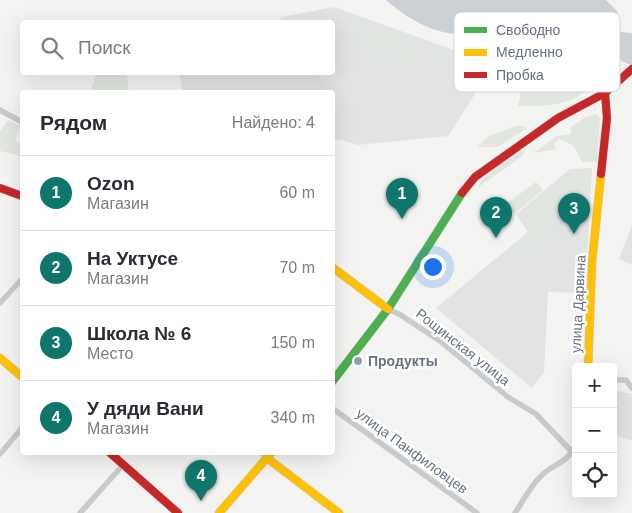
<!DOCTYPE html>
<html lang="ru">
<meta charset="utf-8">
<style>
body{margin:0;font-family:Helvetica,sans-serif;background:#f7f7f7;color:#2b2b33}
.controls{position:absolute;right:15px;bottom:15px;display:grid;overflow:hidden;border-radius:5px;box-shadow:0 5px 20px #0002}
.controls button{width:45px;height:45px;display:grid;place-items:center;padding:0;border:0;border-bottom:1px solid #e1e1e2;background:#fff;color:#2b2b33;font:25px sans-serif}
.you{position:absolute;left:432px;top:266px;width:18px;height:18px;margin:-12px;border:4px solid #fff;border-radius:50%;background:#1a73e8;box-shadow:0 0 0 8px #1a73e833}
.badge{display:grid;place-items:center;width:32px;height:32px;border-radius:50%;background:#0f766e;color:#fff;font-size:16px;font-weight:700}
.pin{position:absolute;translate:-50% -41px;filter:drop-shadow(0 1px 2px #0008)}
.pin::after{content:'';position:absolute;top:26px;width:18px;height:15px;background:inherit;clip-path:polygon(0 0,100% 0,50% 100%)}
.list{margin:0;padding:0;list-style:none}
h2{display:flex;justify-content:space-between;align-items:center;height:65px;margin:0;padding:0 20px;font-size:21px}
h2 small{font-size:16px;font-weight:400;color:#7c7c81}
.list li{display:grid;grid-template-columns:32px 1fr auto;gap:15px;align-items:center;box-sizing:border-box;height:75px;padding:0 20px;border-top:1px solid #e1e1e2}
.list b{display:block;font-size:19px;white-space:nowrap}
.list p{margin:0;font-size:16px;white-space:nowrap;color:#7c7c81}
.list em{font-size:16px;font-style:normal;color:#7c7c81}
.icon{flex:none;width:28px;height:28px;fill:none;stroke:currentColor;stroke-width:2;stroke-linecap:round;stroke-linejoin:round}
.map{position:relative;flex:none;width:632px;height:513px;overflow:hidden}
.search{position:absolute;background:#fff;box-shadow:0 5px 20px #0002;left:20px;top:20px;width:315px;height:55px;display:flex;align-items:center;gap:12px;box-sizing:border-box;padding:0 18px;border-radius:5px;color:#7c7c81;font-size:19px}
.panel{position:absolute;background:#fff;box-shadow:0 5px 20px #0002;left:20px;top:90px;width:315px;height:365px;border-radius:5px}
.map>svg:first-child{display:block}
</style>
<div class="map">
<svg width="632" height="513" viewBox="0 0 632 513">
<rect width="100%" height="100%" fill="#f3f3f2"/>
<!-- built -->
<g fill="#e2e3e3">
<polygon points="334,7 490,63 484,80 448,136 357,145 342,140 333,140 332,92 183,92 179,73 332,72 332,22 282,22 281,17"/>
<polygon points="592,168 585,293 548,292 544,372 532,388 436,308 528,232 516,214 570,169"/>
<polygon points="632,225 632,265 619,259"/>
<polygon points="613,390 632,394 632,441 613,434"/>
</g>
<!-- green -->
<g fill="#e2e6e0">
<polygon points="349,17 450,54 449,57 347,20"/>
<polygon points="364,29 390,38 384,53 359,44"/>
<polygon points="393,41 414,49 410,61 388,53"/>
<path d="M545,43l35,4 32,21c-32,33 -47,39 -94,38l3,-14 11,-4 7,-18z"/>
<polygon points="97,73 127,73 129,92 98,92 91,89"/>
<polygon points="597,114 600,118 597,162 582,162 573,145 560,139 554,143 556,149 534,153 557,136 571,134 571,127 586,117"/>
<polygon points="8,120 20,126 15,141 22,145 22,156 0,151 0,131"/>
<polygon points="519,125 528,128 497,147 477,147 489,136"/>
<path d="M526,149l-5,8 -44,31c9,-15 32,-37 49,-39z"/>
<polygon points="587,170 590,175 589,197 564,209 530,251 526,251 517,244 531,233 521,214 556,186 560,181 575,171"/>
<polygon points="536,182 543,190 514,214 506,204"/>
</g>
<!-- water -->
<path fill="#cad0d3" d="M386,0h220l11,11 3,21 12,1v33l-20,-10 -10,-15 -12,2 -11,-4 -29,-5 -45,-17c-11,2 -20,11 -31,15 -30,9 -67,-13 -88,-32z"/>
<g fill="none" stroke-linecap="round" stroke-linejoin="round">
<!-- fast casing -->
<g stroke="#cfcfd0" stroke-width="9">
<polyline id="fast" points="332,382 388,309 462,193"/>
</g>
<!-- slow casing -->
<g stroke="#cfcfd0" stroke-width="9">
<g id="slow">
<polyline points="332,267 388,309"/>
<polyline points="0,358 22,377"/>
<polyline points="588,367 592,262 601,174"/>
<polyline points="267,458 339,513"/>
<polyline points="219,513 272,452"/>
</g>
</g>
<!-- jam casing -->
<g stroke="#cfcfd0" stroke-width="9">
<g id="jam">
<polyline points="601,174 607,118 605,93"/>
<polyline points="0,188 22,196"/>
<polyline points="462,193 475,177 558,118 605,93 632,69"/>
<polyline points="109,452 178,513"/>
</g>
</g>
<!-- street -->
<g stroke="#c9cacb" stroke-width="5.5">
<polyline points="0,110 22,122"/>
<polyline points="0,303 22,279"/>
<polyline points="388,309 399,314 440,341 508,397 536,414 572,452"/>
<polyline points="613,380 626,380 632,388"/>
<polyline points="332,408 477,513"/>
<polyline points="260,452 267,458"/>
<polyline points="0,454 22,428"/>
<polyline points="80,513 123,465"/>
<path d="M515,513c8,-12 15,-26 25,-36 12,-13 27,-13 36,-32"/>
</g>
<!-- fast -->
<use href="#fast" stroke="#4caf50" stroke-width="8"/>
<!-- slow -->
<use href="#slow" stroke="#ffc107" stroke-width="8"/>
<!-- jam -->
<use href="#jam" stroke="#c62828" stroke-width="8"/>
</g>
<!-- markers -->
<circle fill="#979fa7" stroke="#fff" stroke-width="2" cx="358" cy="361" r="5"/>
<g text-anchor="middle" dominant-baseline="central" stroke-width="5" stroke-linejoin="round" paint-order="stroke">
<!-- street labels -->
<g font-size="14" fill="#66727f" stroke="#fff">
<text transform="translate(578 304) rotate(-87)">улица Дарвина</text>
<text transform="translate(463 347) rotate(38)">Рощинская улица</text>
<text transform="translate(412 451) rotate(36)">улица Панфиловцев</text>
</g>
<!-- poi labels -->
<g font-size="14" font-weight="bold" fill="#66727f" stroke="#fff" text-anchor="start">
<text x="368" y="361">Продукты</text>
</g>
</g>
<!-- legend -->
<rect x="454" y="12" width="166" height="80" rx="8" fill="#fff" stroke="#d1d5d9" stroke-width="1"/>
<rect x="464" y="27" width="23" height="6" fill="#4caf50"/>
<rect x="464" y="49" width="23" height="7" fill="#ffc107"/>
<rect x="464" y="72" width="23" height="6" fill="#c62828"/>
<g font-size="14" fill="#66727f">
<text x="496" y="35">Свободно</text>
<text x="496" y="57">Медленно</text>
<text x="496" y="80">Пробка</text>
</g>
</svg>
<div class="controls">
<button>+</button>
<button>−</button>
<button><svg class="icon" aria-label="locate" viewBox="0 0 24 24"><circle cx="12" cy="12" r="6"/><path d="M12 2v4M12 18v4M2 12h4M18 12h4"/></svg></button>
</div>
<div class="you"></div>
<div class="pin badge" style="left:402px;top:219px">1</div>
<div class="pin badge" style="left:496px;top:238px">2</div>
<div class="pin badge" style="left:574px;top:234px">3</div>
<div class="pin badge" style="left:201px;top:501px">4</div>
<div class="search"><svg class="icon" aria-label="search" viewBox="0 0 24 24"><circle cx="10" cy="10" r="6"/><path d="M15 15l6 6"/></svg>Поиск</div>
<section class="panel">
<h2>Рядом<small>Найдено: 4</small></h2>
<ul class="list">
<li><span class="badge">1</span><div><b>Ozon</b><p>Магазин</p></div><em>60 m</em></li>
<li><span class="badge">2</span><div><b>На Уктусе</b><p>Магазин</p></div><em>70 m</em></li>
<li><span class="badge">3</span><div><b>Школа № 6</b><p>Место</p></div><em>150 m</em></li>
<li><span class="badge">4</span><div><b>У дяди Вани</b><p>Магазин</p></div><em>340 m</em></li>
</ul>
</section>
</div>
